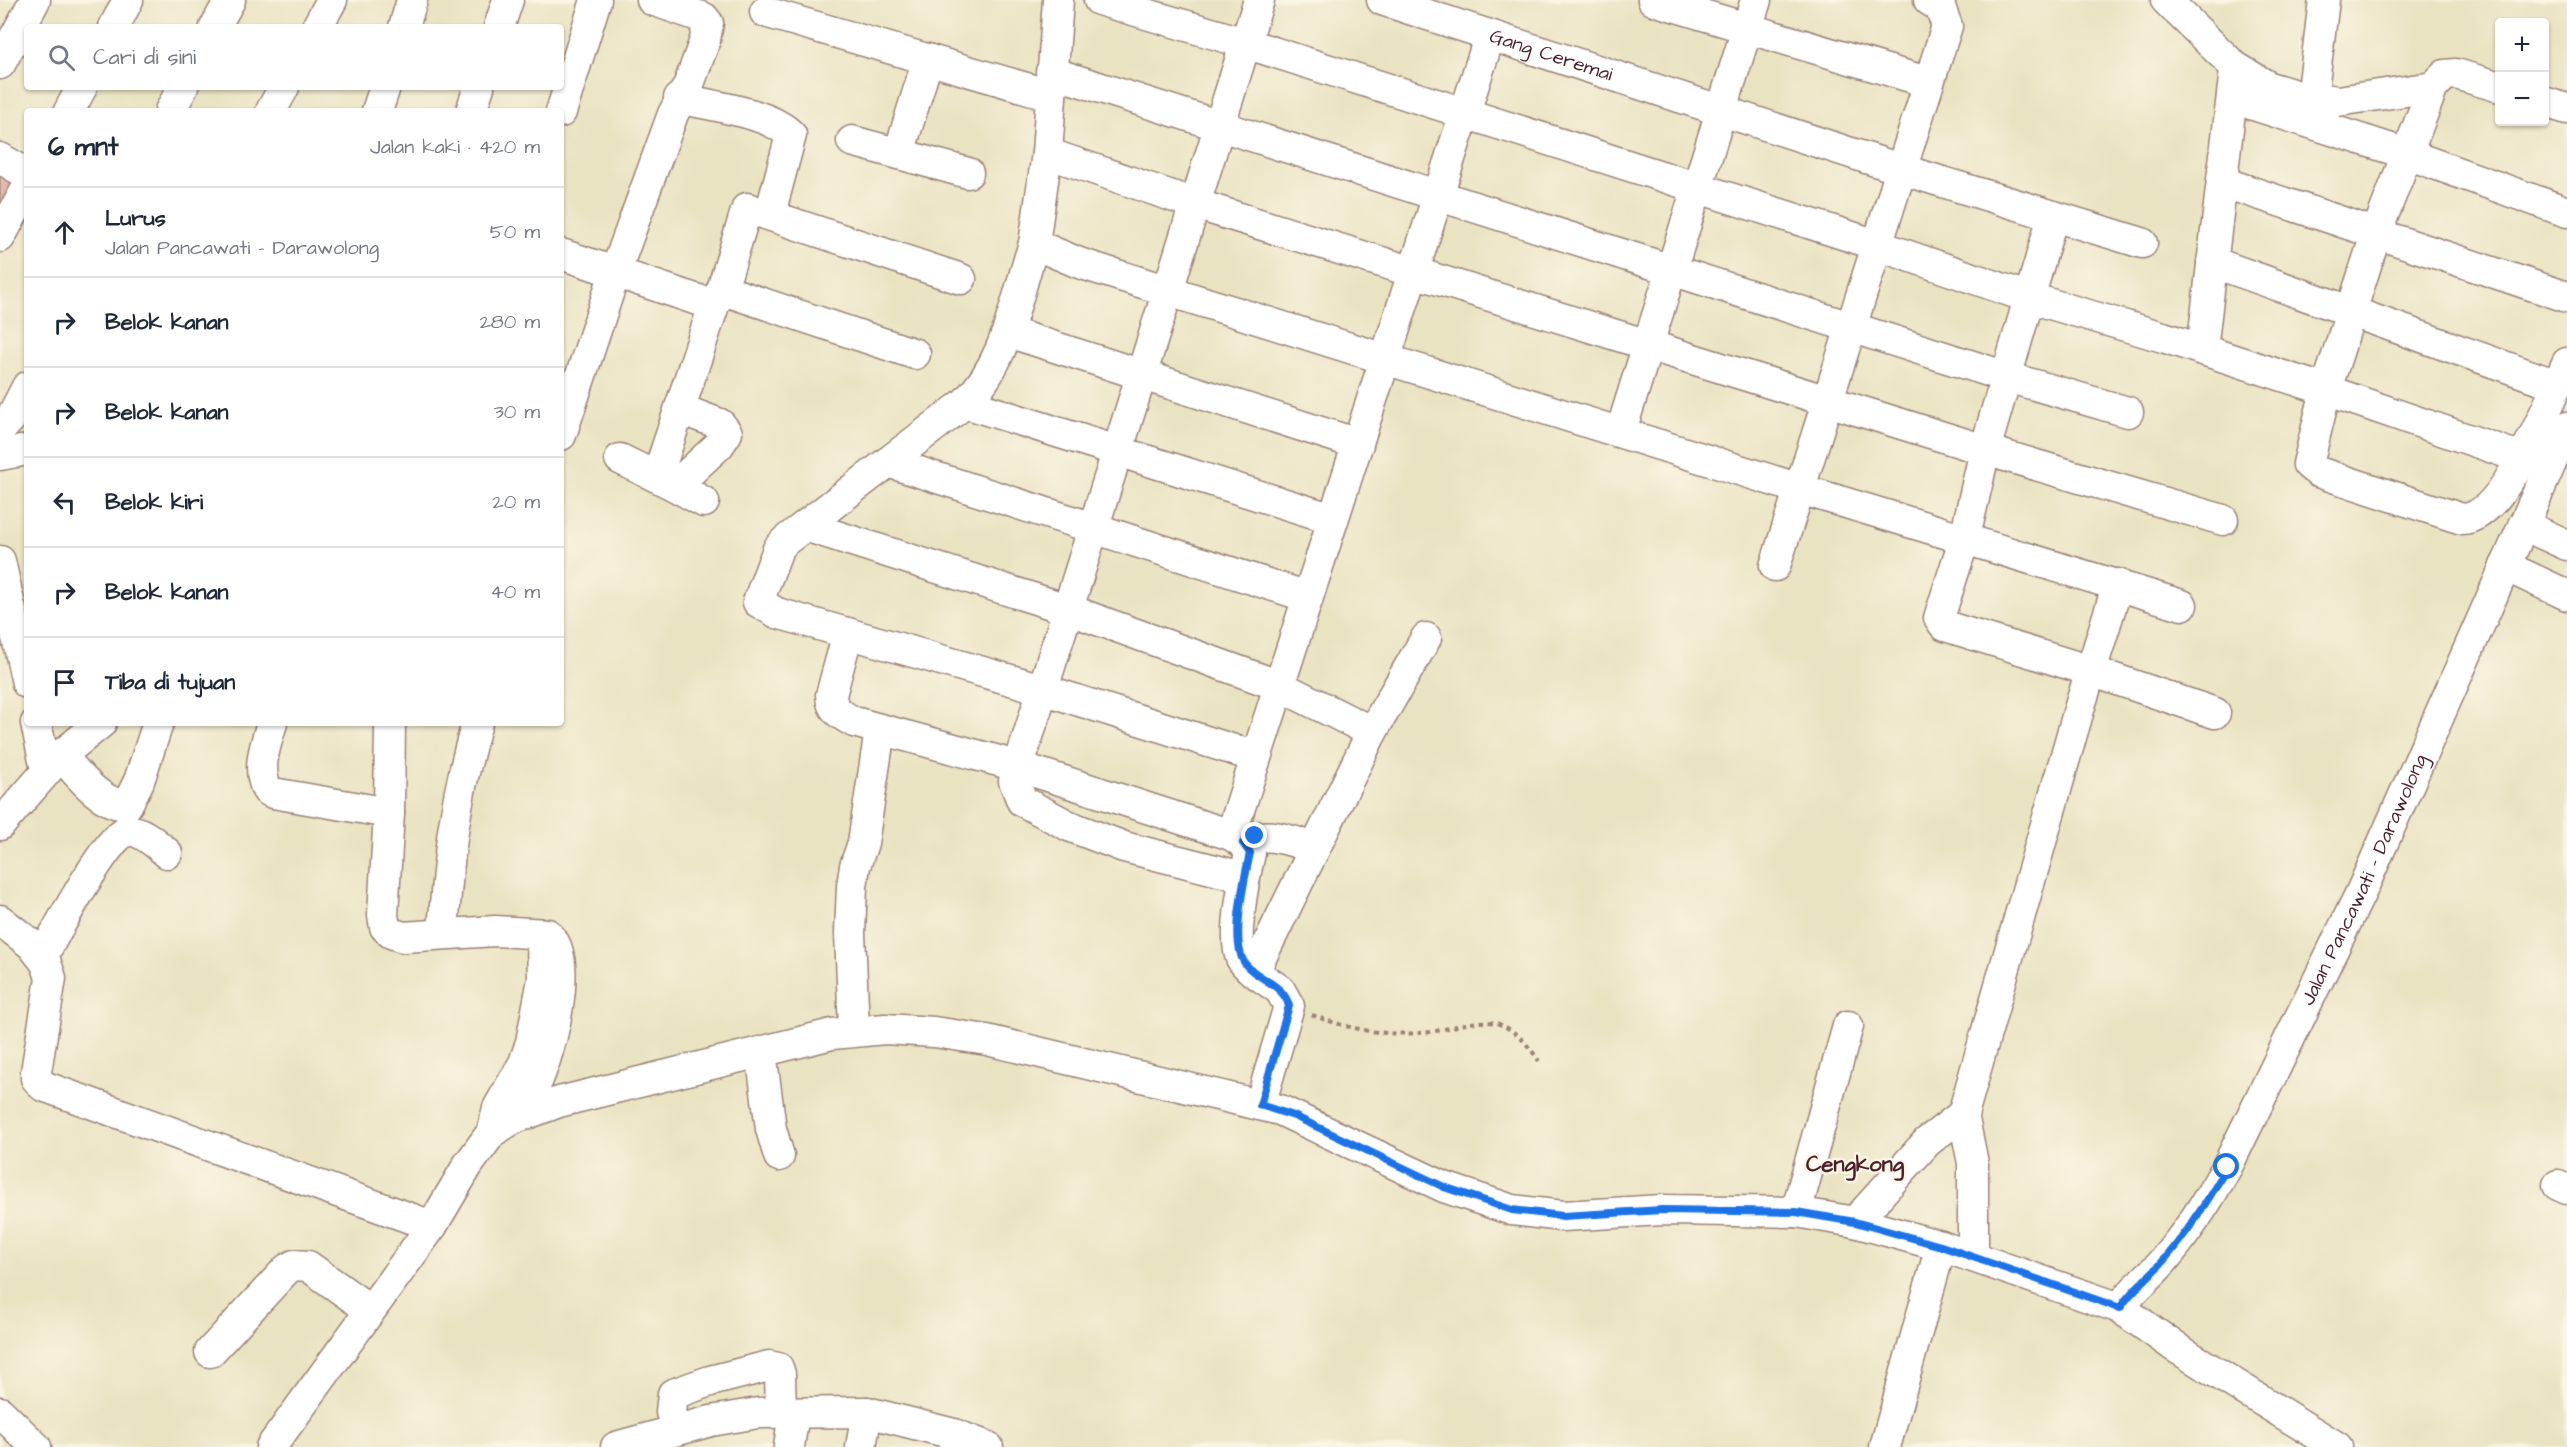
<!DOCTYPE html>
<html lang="id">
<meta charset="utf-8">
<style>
body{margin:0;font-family:"Architects Daughter",sans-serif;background:#f2f2f3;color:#1f2937}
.controls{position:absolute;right:18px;top:18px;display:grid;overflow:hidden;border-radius:6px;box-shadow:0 2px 4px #0004}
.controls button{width:54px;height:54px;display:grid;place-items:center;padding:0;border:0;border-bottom:2px solid #e0e1e3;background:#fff;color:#1f2937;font:30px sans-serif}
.stop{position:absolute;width:18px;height:18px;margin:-14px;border:4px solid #1a73e8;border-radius:50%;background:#fff}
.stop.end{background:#1a73e8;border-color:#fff;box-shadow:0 2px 6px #0008}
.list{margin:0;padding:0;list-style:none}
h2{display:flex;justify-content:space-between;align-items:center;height:78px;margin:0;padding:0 24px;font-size:26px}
h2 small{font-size:20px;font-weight:400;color:#747a83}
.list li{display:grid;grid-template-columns:39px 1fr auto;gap:18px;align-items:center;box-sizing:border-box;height:90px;padding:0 24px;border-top:2px solid #e0e1e3}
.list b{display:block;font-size:22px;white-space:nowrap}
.list p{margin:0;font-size:20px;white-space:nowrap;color:#747a83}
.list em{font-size:20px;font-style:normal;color:#747a83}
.icon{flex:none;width:33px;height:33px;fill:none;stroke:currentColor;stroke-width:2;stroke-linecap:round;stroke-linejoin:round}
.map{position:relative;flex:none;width:2567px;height:1447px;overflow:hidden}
.search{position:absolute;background:#fff;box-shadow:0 2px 4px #0004;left:24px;top:24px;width:540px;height:66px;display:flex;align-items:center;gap:15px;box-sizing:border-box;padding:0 21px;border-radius:6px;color:#747a83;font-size:22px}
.panel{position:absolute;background:#fff;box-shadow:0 2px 4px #0004;left:24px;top:108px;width:540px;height:618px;border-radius:6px}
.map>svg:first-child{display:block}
</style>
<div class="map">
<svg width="2567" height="1447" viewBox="0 0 2567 1447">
<rect width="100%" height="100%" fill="#fcf5e5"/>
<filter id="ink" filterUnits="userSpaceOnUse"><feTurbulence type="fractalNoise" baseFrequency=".0167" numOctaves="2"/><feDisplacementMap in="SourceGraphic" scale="12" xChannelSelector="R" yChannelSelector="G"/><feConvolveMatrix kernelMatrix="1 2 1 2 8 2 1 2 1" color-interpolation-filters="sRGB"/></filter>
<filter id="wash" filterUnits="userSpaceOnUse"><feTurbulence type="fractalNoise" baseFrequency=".008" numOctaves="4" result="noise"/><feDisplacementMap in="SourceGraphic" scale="24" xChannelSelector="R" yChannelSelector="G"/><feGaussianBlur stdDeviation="1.35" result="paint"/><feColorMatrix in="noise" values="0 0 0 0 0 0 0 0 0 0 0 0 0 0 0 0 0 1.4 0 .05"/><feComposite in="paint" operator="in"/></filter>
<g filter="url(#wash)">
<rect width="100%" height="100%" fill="#eae3c2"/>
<g id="blocks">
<!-- building -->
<polygon fill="#da9a97" points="0,158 27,174 0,237"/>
</g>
</g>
<g filter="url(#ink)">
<use href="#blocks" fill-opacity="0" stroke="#9a8176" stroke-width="1.5"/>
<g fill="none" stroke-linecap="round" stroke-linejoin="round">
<!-- minor casing -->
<g stroke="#9a8176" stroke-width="33">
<g id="minor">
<polyline points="1058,0 1047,153 1034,244 1079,263 1800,489 2182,605"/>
<polyline points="1099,0 1245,43 1877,245 2030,298 2163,337 2326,390 2522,458"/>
<path id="s1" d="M1382,0l518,169 242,74"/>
<polyline points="1653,0 1927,82"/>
<polyline points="2166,0 2234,66 2269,87 2299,96 2338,101 2433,87 2445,75 2456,74 2500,87"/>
<polyline points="765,12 1050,95"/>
<polyline points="114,27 128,0"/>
<polyline points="215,27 230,0"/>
<polyline points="317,27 332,0"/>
<polyline points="404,27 412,0"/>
<polyline points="499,27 508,0"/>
<polyline points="0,64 35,0"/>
<polyline points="1051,72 2007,377 2128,412"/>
<path d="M2433,87l-57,147 -50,156 -18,74 10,8 144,47c42,0 89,-120 105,-156"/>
<path d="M679,98c31,8 90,14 112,37l-21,79"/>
<polyline points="2232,98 2407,154 2567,212"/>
<polyline points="2312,99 2324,0"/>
<polyline points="2544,102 2567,109"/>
<polyline points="69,111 82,87"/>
<polyline points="170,111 183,87"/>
<polyline points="271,111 284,87"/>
<polyline points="377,111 385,87"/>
<polyline points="471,111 479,87"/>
<polyline points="561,112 596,0"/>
<polyline points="852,141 968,173"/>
<polyline points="899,153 928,59"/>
<polyline points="1047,153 1195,204 1985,450 2223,520"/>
<polyline points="0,158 27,174"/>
<polyline points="2222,182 2567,297"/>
<polyline points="2053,216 1985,450 1965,537 1939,618 1945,626 2091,671 2215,713"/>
<polyline points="0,237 27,188"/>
<path d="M1034,244c-19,55 -26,117 -69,159l-180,138 -7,8 -20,53 19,11 265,76 214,68"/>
<polyline points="561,254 695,299 710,303 721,293 732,293 915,354"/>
<polyline points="2212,262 2557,385"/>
<polyline points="721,293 747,208 961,279"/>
<polyline points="1008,332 1358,444"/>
<polyline points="2202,350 2234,78"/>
<polyline points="965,403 1333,519"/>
<polyline points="0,430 11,418 27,387"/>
<polyline points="1621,431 1756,0"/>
<polyline points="561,435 615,273 673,114 689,84 705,40 708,23 704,18 652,0"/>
<polyline points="0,455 27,450"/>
<polyline points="620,459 675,486 719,445 727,433 720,424 680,409"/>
<polyline points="888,462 1308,597"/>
<polyline points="657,477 716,299"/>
<polyline points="675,486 704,502"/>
<polyline points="2523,525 2567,545"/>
<polyline points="805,526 1067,609 1280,686 1372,732"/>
<polyline points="0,561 27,683"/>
<polyline points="1775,566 1947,26 1940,7 1929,0"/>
<polyline points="2505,566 2567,595"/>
<path d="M848,633l-17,62c0,15 10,20 23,27l163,44 214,69 15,10 4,8c-5,22 -18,85 -9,105 3,6 8,10 13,14l118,-240 54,-94"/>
<polyline points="36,723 46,770"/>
<path d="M272,723c-6,21 -16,45 -5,67l6,3 116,20 -6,102 2,12 6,6 12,4 92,-6 52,3"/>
<polyline points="61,755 101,723"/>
<polyline points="389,813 390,723"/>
<path d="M0,825l61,-70c16,18 39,50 66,50l12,-24 19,-58"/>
<polyline points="1231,835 1490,35"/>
<path d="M1243,843c24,-14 47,-2 72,5"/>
<polyline points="1243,877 1124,847 1069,826 1022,801 1014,781 1259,0"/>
<polyline points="0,920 32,945 46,963 51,978 36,1072 36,1078 43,1086 432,1226"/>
<path d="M443,933c5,-77 12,-135 34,-210"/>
<path d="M42,957c12,-21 66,-123 85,-126 14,-2 30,14 40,22"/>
<polyline points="1254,972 1280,990 1289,1006 1260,1105"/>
<polyline points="854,1030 850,933 852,886 855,866 863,843 880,730"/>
<polyline points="761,1052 771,1129 779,1156"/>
<path d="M492,1132l6,-24 26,-45 7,-21 12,-63 -1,-36 5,-9c31,23 1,130 -15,158 -5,10 -13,18 -19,27"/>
<polyline points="2558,1185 2567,1189"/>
<polyline points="1796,1212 1848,1026"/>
<polyline points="1855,1222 1927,1142 1963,1114"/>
<polyline points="1973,1256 1973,1163 1963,1114 2080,706 2118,584"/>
<path id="s2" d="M2120,1308c12,-19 30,-31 44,-48 24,-28 45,-61 63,-93l135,-277 205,-463"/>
<polyline points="210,1352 287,1269 294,1265 308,1266 370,1310"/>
<polyline points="0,1412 36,1447"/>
<polyline points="677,1430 671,1412 673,1394 710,1381 769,1366 778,1368 780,1374 781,1413"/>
<polyline points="954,1434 988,1447"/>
<polyline points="271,1447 432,1226 468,1165 492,1132 513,1119 559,1102 832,1034 885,1029 934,1032 987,1040 1280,1110 1444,1187 1512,1210 1563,1216 1662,1210 1796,1212 1855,1222 1941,1246 2120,1308 2175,1347 2337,1447"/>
<polyline points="616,1447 711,1421 758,1413 867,1412 954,1434 954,1447"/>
<polyline points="789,1447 794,1413"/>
<polyline points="861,1447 867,1412"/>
<polyline points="1885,1447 1941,1246"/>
</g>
</g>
<!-- path -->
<path stroke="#9a8176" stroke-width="4" stroke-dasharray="4.5 4.5" stroke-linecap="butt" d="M1312,1015c40,15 76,22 118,17 21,-3 48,-15 69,-8 18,7 30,22 40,37"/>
<!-- minor -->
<use href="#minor" stroke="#fff" stroke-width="30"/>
</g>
</g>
<g fill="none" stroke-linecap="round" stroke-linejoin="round" filter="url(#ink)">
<!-- route -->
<path stroke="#1a73e8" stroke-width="8" d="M1255,836l-12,7 7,10c-5,24 -22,93 -3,113 13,14 37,19 42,40l-29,99 34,11 150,71 68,23 51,6 99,-6 134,2 59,10 86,24 179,62c12,-19 30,-31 44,-48 24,-28 45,-61 63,-93"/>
</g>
<g text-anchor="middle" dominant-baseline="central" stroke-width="5" stroke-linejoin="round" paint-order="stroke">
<!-- street labels -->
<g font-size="20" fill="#4a1f2b" stroke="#fcf5e5">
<text stroke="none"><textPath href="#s1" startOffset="178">Gang Ceremai</textPath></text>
<text stroke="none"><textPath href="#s2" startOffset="496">Jalan Pancawati - Darawolong</textPath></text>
</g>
<!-- quarter labels -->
<g font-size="22" font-weight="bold" fill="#4a1f2b" stroke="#fcf5e5">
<text x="1855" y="1164">Cengkong</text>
</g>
</g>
</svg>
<div class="controls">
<button>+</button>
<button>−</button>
</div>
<div class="stop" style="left:2227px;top:1167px"></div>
<div class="stop end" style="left:1255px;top:836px"></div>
<div class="search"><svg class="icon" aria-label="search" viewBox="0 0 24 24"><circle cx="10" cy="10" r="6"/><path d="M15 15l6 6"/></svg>Cari di sini</div>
<section class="panel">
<h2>6 mnt<small>Jalan kaki · 420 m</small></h2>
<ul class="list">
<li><svg class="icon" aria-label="ahead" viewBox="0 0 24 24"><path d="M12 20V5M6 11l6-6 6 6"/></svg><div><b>Lurus</b><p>Jalan Pancawati - Darawolong</p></div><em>50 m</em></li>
<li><svg class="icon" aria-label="right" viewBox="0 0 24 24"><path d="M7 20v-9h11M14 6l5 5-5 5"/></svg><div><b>Belok kanan</b></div><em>280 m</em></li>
<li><svg class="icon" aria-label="right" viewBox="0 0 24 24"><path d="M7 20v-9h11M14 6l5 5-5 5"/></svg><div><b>Belok kanan</b></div><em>30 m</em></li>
<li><svg class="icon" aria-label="left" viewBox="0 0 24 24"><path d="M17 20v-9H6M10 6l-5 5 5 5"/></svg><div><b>Belok kiri</b></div><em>20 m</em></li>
<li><svg class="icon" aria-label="right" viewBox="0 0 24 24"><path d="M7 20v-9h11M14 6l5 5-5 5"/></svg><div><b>Belok kanan</b></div><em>40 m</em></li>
<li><svg class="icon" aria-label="arrive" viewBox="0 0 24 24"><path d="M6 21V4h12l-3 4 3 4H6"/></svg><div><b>Tiba di tujuan</b></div></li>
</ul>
</section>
</div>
